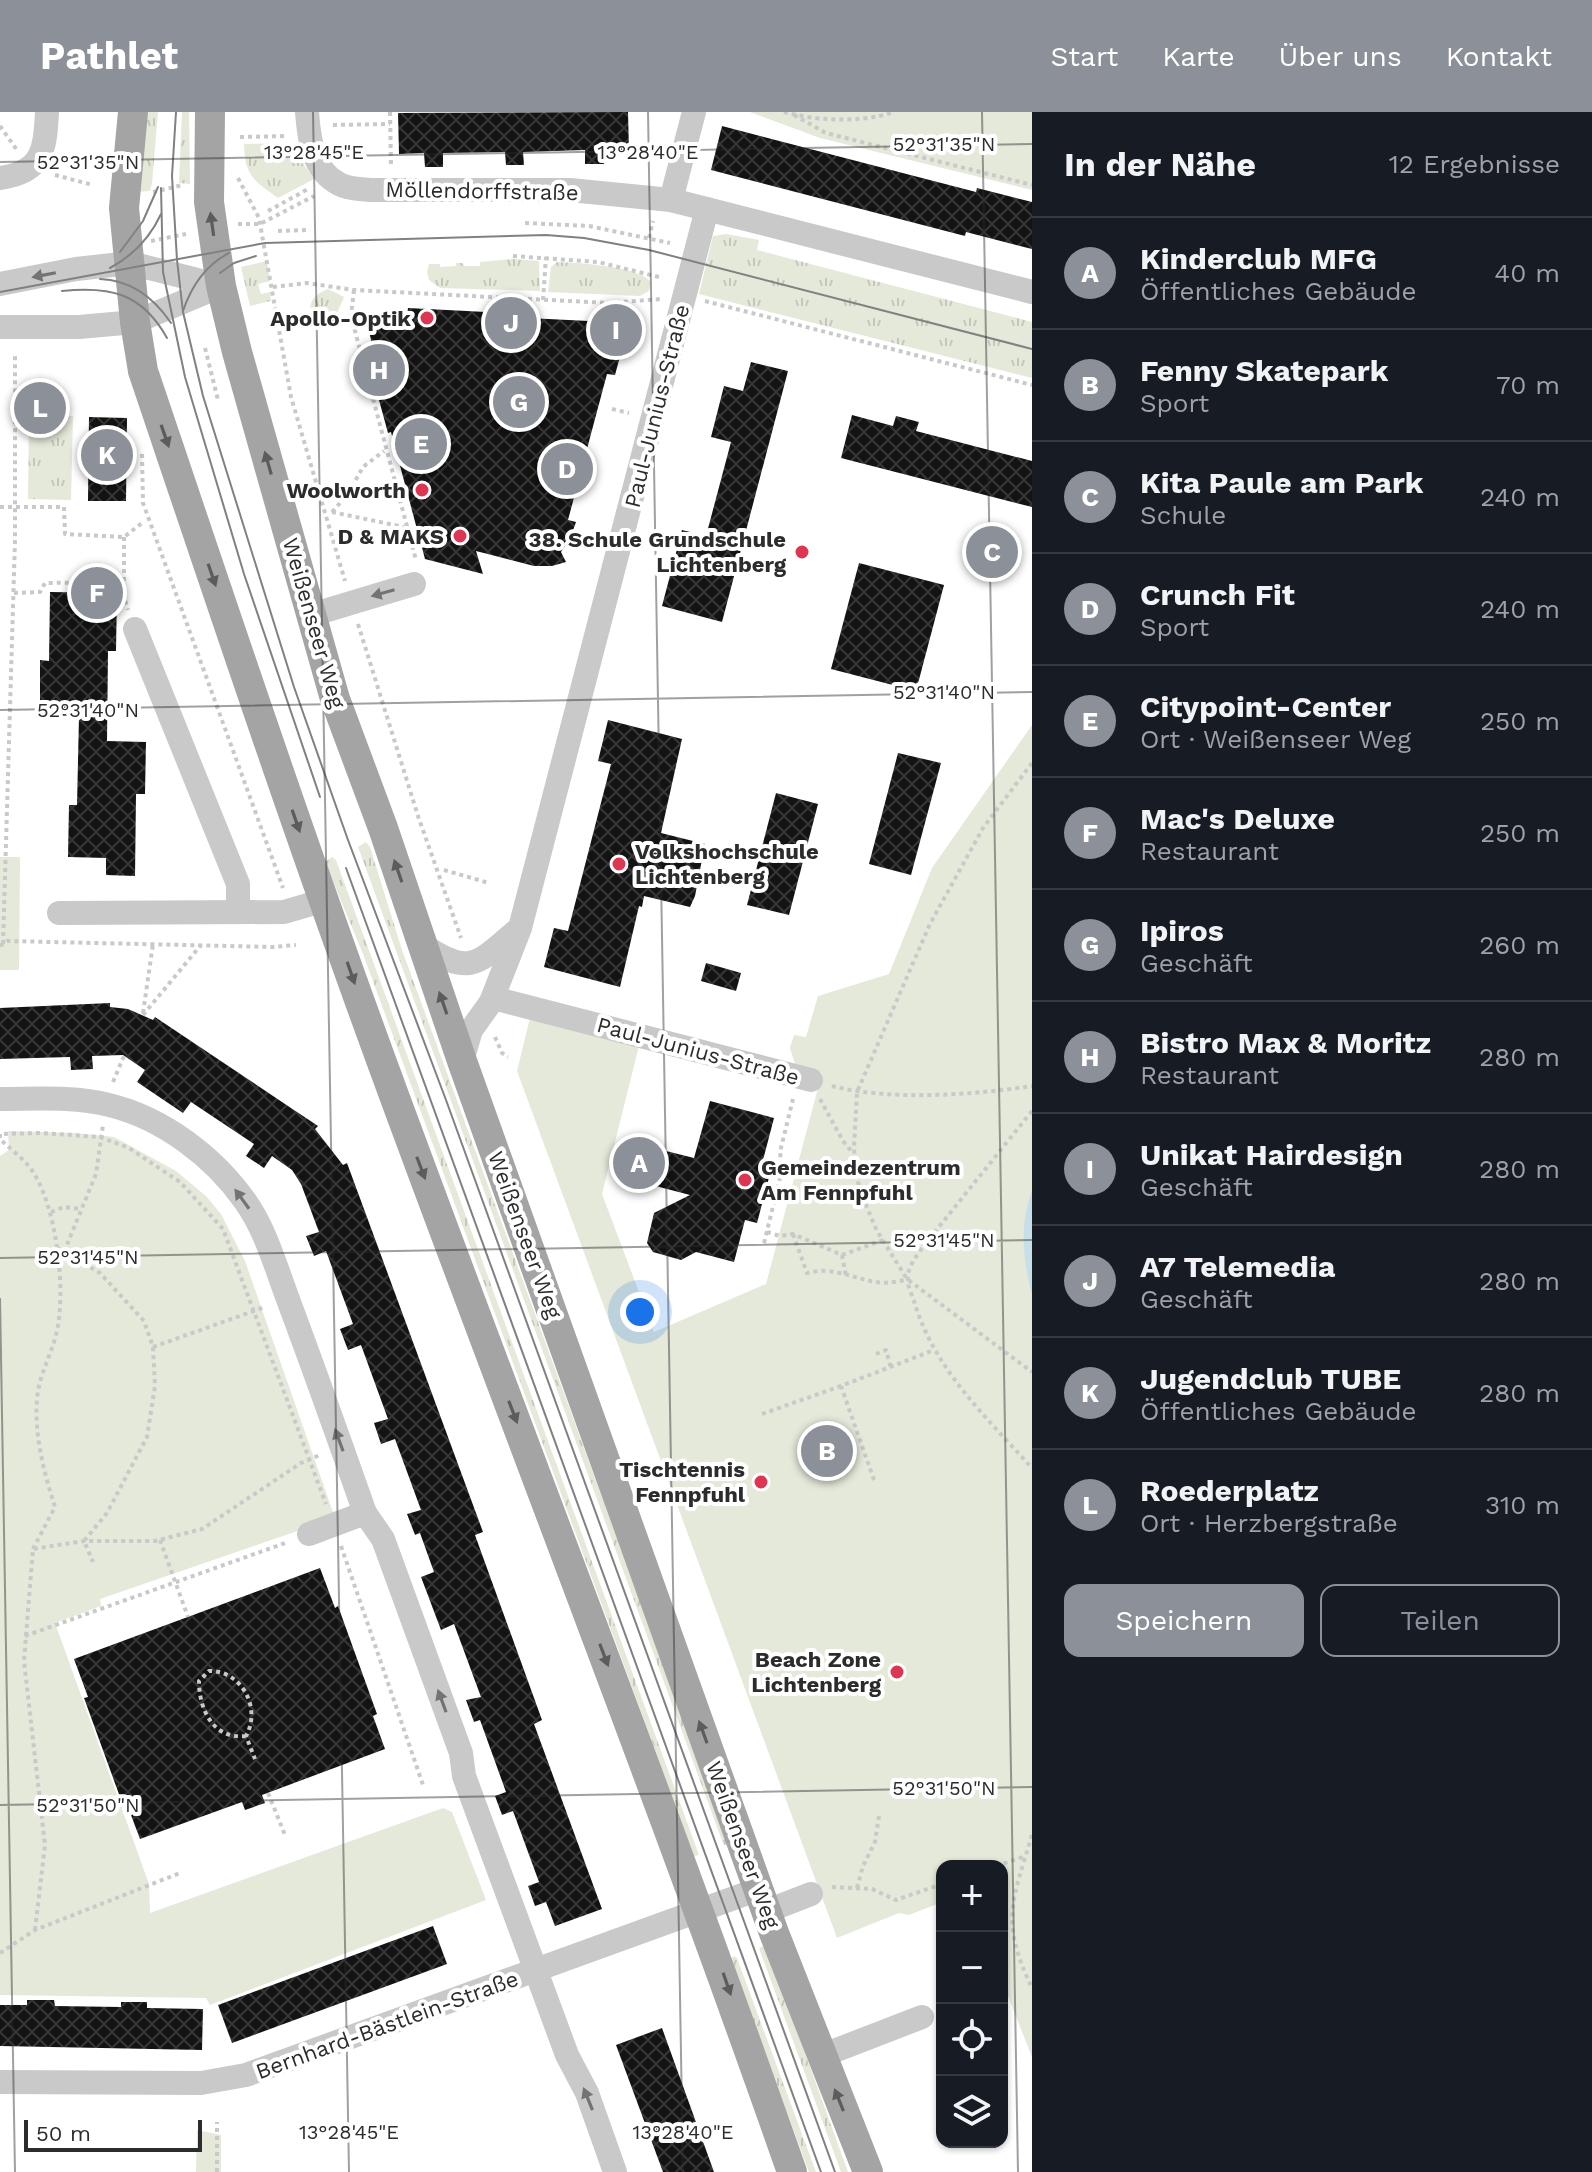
<!DOCTYPE html>
<html lang="de">
<meta charset="utf-8">
<style>
body{margin:0;font-family:"Work Sans",sans-serif;background:#242831;color:#f1f3f6}
.controls{position:absolute;right:24px;bottom:24px;display:grid;overflow:hidden;border-radius:16px;box-shadow:0 2px 6px #0004}
.controls button{width:72px;height:72px;display:grid;place-items:center;padding:0;border:0;border-bottom:2px solid #363941;background:#171b24;color:#f1f3f6;font:40px sans-serif}
.scale{position:absolute;left:24px;bottom:20px;width:178px;box-sizing:border-box;padding-left:8px;border:4px solid #2c2c2c;border-top:0;font-size:22px;line-height:28px;white-space:nowrap;color:#2c2c2c;-webkit-text-stroke:6px #fff;paint-order:stroke}
.you{position:absolute;left:640px;top:1200px;width:28px;height:28px;margin:-20px;border:6px solid #fff;border-radius:50%;background:#1a73e8;box-shadow:0 0 0 12px #1a73e833}
.badge{display:grid;place-items:center;width:52px;height:52px;border-radius:50%;background:#8c9099;color:#fff;font-size:26px;font-weight:700}
.pin{position:absolute;translate:-50% -50%;border:4px solid #fff;box-shadow:0 2px 8px #0006}
.list{margin:0;padding:0;list-style:none}
h2{display:flex;justify-content:space-between;align-items:center;height:104px;margin:0;padding:0 32px;font-size:34px}
h2 small{font-size:26px;font-weight:400;color:#9ea1a6}
.list li{display:grid;grid-template-columns:52px 1fr auto;gap:24px;align-items:center;box-sizing:border-box;height:112px;padding:0 32px;border-top:2px solid #363941}
.list b{display:block;font-size:30px;white-space:nowrap}
.list p{margin:0;font-size:26px;white-space:nowrap;color:#9ea1a6}
.list em{font-size:26px;font-style:normal;color:#9ea1a6}
.actions{display:flex;gap:16px;padding:24px 32px}
.actions a{flex:1;padding:18px 0;border:2px solid #8c9099;border-radius:16px;text-align:center;font-size:28px;color:#8c9099}
.actions .main{background:#8c9099;color:#fff}
.icon{flex:none;width:44px;height:44px;fill:none;stroke:currentColor;stroke-width:2;stroke-linecap:round;stroke-linejoin:round}
.map{position:relative;flex:none;width:1032px;height:2060px;overflow:hidden}
header{display:flex;align-items:center;gap:48px;box-sizing:border-box;height:112px;padding:0 40px;background:#8c9099;color:#fff}
header strong{font-size:38px}
nav{display:flex;gap:44px;margin-inline-start:auto;font-size:28px}
main{display:flex}
aside{flex:1;background:#171b24}
.map>svg:first-child{display:block}
</style>
<header>
<strong>Pathlet</strong>
<nav><a>Start</a><a>Karte</a><a>Über uns</a><a>Kontakt</a></nav>
</header>
<main>
<div class="map">
<svg width="1032" height="2060" viewBox="0 0 1032 2060">
<defs>
<pattern id="grass-tufts" width="24" height="20" patternUnits="userSpaceOnUse" patternTransform="scale(2)"><rect width="24" height="20" fill="#e4e9da"/><path d="M3 7l-1-3M5 7V3M7 7l1-3M15 17l-1-3M17 17v-4M19 17l1-3" fill="none" stroke="#c4c8bb"/></pattern>
<pattern id="building-cross-hatch" width="8" height="8" patternUnits="userSpaceOnUse" patternTransform="scale(2)"><rect width="8" height="8" fill="#131313"/><path d="M0 0l8 8M0 8l8-8" fill="none" stroke="#363636"/></pattern>
</defs>
<rect width="100%" height="100%" fill="#fff"/>
<!-- grass -->
<g fill="url(#grass-tufts)">
<polygon points="148,0 158,0 152,71 150,79 136,80"/>
<polygon points="182,0 189,0 190,72 179,71"/>
<path d="M297,31l2,15 15,21 -36,19c-25,-18 -33,-22 -34,-54z"/>
<polygon points="726,122 759,128 757,138 1032,210 1032,266 699,182 713,124"/>
<polygon points="513,147 539,149 540,179 440,176 429,168 427,160 429,152 440,152 440,155 456,154 456,151 463,151 464,154 480,154 480,150"/>
<polygon points="267,149 270,169 258,172 261,182 270,180 271,189 250,194 241,155"/>
<path d="M557,150c22,1 80,4 94,20l-2,9 -9,5 -92,-4 3,-25z"/>
<path d="M328,177l16,8 -6,14 2,14 -16,4 -13,-11c-3,-16 2,-23 17,-29z"/>
<polygon points="29,303 73,304 71,388 28,387"/>
<polygon points="366,730 370,735 402,838 728,1730 724,1734 358,735"/>
<polygon points="332,745 336,748 699,1743 694,1744 363,842 325,750"/>
<polygon points="766,1833 848,2060 841,2060 759,1836"/>
<polygon points="734,1844 737,1846 816,2060 809,2060 731,1847"/>
</g>
<!-- park -->
<g fill="#e4e9da">
<polygon points="750,0 1032,0 1032,78 820,26"/>
<polygon points="1032,613 1032,1945 1002,1869 1002,1754 942,1754 942,1790 909,1803 899,1801 837,1826 517,959 530,906 639,934 602,1082 654,1220 766,1172 822,961 795,952 790,936 794,923 806,925 818,884 889,862 932,756"/>
<polygon points="0,745 20,745 19,858 0,858"/>
<polygon points="8,1019 76,1021 114,1025 176,1059 206,1084 221,1102 245,1149 335,1406 100,1487 101,1494 55,1511 149,1772 150,1801 443,1696 452,1700 486,1788 210,1893 206,1886 0,1883 0,1044 9,1038"/>
<polygon points="197,2018 221,2023 221,2060 196,2060"/>
</g>
<!-- water -->
<path fill="#c7dfe9" d="M1032,1079v104c-9,-35 -13,-70 0,-104z"/>
<!-- building -->
<g fill="url(#building-cross-hatch)">
<polygon points="628,0 629,38 603,38 604,52 585,52 585,38 523,40 524,53 506,53 505,40 443,41 443,55 425,55 424,41 399,42 398,1"/>
<polygon points="722,14 976,80 977,76 1032,90 1032,137 966,120 965,124 711,58"/>
<polygon points="408,196 486,200 486,204 629,211 615,263 607,262 568,408 576,410 570,427 561,440 566,450 552,454 534,454 476,439 483,462 425,447 391,320 388,321 367,244 374,241 365,202 407,204"/>
<polygon points="751,250 788,259 722,510 662,494 682,418 706,424 731,330 711,325 724,274 743,279"/>
<polygon points="852,303 893,314 896,304 919,310 916,319 1032,349 1032,395 841,346"/>
<polygon points="89,305 127,306 126,389 88,389"/>
<polygon points="859,451 944,473 916,579 831,557"/>
<polygon points="50,480 117,481 116,539 108,539 107,629 146,630 145,682 136,682 135,764 106,763 106,746 68,745 69,693 77,693 79,604 40,603 40,548 49,549"/>
<polygon points="608,608 682,627 661,721 705,732 695,784 690,795 644,784 642,795 639,794 620,875 544,855 554,816 568,819 611,652 598,649"/>
<polygon points="898,641 941,651 911,763 869,752"/>
<polygon points="776,681 818,692 789,803 747,793"/>
<polygon points="706,851 741,861 736,879 701,869"/>
<polygon points="110,891 110,895 128,897 153,908 155,905 282,990 318,1014 315,1017 343,1053 347,1051 483,1420 475,1423 542,1608 534,1612 602,1797 555,1814 546,1790 535,1794 528,1774 539,1770 513,1699 502,1703 495,1684 506,1680 480,1608 474,1610 466,1588 481,1585 454,1512 441,1518 421,1465 434,1460 420,1421 415,1423 407,1402 421,1398 395,1327 381,1332 374,1311 388,1307 361,1233 348,1238 340,1217 353,1212 326,1139 314,1144 306,1124 319,1120 301,1072 292,1058 272,1044 264,1056 246,1044 254,1032 191,990 183,1001 137,970 145,958 123,943 92,944 93,957 71,958 70,945 0,947 0,896"/>
<polygon points="710,989 774,1006 762,1052 772,1054 757,1111 745,1108 734,1150 696,1140 681,1148 653,1140 647,1131 654,1101 690,1083 621,1065 630,1030 694,1046"/>
<polygon points="320,1456 335,1496 338,1494 377,1602 373,1604 385,1637 262,1683 265,1691 245,1698 242,1690 140,1727 128,1695 124,1696 84,1586 88,1585 74,1547"/>
<polygon points="433,1814 447,1852 232,1931 218,1893"/>
<polygon points="27,1888 54,1888 55,1894 121,1895 121,1890 147,1890 147,1896 203,1897 202,1938 0,1934 0,1893 27,1893"/>
<polygon points="662,1916 714,2060 663,2060 616,1933"/>
</g>
<g fill="none" stroke-linecap="round" stroke-linejoin="round">
<!-- path -->
<g stroke="#c9c9c9" stroke-width="4" stroke-dasharray="4 4" stroke-linecap="butt">
<polyline points="390,0 391,54"/>
<path d="M784,0c33,9 77,11 110,0"/>
<polyline points="794,3 826,21 1032,73"/>
<polyline points="333,13 390,12"/>
<polyline points="0,14 17,38"/>
<polyline points="240,25 287,24"/>
<polyline points="55,63 93,73"/>
<polyline points="238,66 259,106 291,285 345,469"/>
<polyline points="153,80 183,73"/>
<polyline points="268,99 310,76"/>
<polyline points="525,111 589,114 670,131"/>
<polyline points="238,112 260,112 314,84"/>
<polyline points="278,119 308,118"/>
<polyline points="649,126 653,109"/>
<polyline points="151,129 186,122"/>
<polyline points="513,144 598,150 663,166"/>
<polyline points="273,175 307,171 354,178 609,191 661,187"/>
<polyline points="354,178 351,204 416,448"/>
<polyline points="543,188 546,145"/>
<polyline points="705,189 1032,273"/>
<polyline points="205,236 218,288"/>
<polyline points="612,297 629,301"/>
<polyline points="142,342 143,391 283,776"/>
<polyline points="0,395 64,395 65,422 124,425 142,411"/>
<polyline points="332,400 348,382 363,355 384,339"/>
<polyline points="332,400 404,415"/>
<polyline points="124,425 124,485 128,498"/>
<polyline points="14,481 40,480 45,471 124,470"/>
<polyline points="358,512 418,704 461,826"/>
<polyline points="1032,651 983,716 930,812 857,980 854,1035 855,1056 860,1079 877,1119 907,1167 1032,1260"/>
<polyline points="444,758 489,771"/>
<polyline points="3,832 15,428 15,242"/>
<polyline points="0,834 7,829 273,835 296,833"/>
<polyline points="143,901 153,832"/>
<polyline points="143,903 201,833"/>
<polyline points="495,925 502,941 508,945"/>
<polyline points="113,970 124,944"/>
<path d="M832,974c58,15 140,9 200,0"/>
<polyline points="820,987 843,1029 853,1041"/>
<path d="M1032,999l-110,137c-6,9 -16,21 -14,33 0,7 5,16 7,23 20,66 72,114 117,164"/>
<polyline points="51,1100 64,1095 81,1097"/>
<polyline points="767,1120 780,1124 793,1122 842,1143 883,1128"/>
<path d="M793,1122l14,39c6,-1 13,-3 19,-2 31,2 47,19 81,8"/>
<polyline points="764,1131 782,1058 780,1040 793,987"/>
<polyline points="56,1135 100,1161 144,1209 153,1235 155,1274 147,1325 107,1401 84,1429 93,1450"/>
<polyline points="64,1140 96,1062 103,1013"/>
<polyline points="842,1143 846,1164"/>
<polyline points="153,1235 265,1195"/>
<polyline points="876,1242 886,1238 891,1256"/>
<polyline points="762,1302 841,1274"/>
<polyline points="874,1368 841,1274 934,1238"/>
<polyline points="160,1428 188,1505"/>
<polyline points="341,1434 423,1673"/>
<path d="M33,1437l22,-42c-11,-35 -21,-71 -18,-108 2,-24 13,-41 19,-64 11,-42 1,-130 -25,-166 -8,-11 -21,-20 -31,-30v-5l41,-1 59,4 29,11 51,34 43,47 103,275"/>
<polyline points="25,1524 288,1430"/>
<path d="M246,1624c-33,4 -47,-27 -47,-55l10,-10c32,-1 53,37 37,65l9,23"/>
<polyline points="268,1681 285,1723"/>
<path d="M1032,1723c-20,67 -32,86 0,153"/>
<polyline points="996,1754 1026,1744"/>
<polyline points="832,1775 872,1777 896,1788 942,1772"/>
<polyline points="857,1776 863,1754 875,1730 879,1704"/>
<polyline points="35,1818 45,1733 24,1549 33,1437 84,1429 155,1429 202,1417 301,1351 320,1343"/>
<polyline points="0,1841 35,1818 180,1761"/>
<polyline points="217,2060 217,2010"/>
</g>
<!-- minor -->
<g stroke="#c9c9c9" stroke-width="24">
<path d="M307,0c2,26 5,58 32,72 9,5 21,5 31,6h200l101,10 361,92"/>
<path d="M0,66c43,-6 45,-28 47,-66"/>
<polyline points="671,88 694,0"/>
<polyline points="0,172 76,157 130,151 221,174"/>
<polyline points="0,215 79,215 135,210 221,174"/>
<polyline points="311,503 414,472"/>
<polyline points="135,517 238,772 238,800"/>
<polyline points="59,801 284,800 325,788"/>
<path d="M423,833c45,31 54,20 92,-13"/>
<polyline points="493,886 811,968"/>
<polyline points="462,949 471,918 491,890 520,816 707,97"/>
<path d="M0,987c36,0 74,-3 109,6 54,13 105,52 136,96 21,29 31,67 44,101 26,70 51,140 76,211l18,26 78,214 3,23 103,279 20,38 28,79"/>
<polyline points="309,1422 365,1401"/>
<polyline points="767,1799 811,1782"/>
<polyline points="821,1944 922,1905"/>
<polyline points="0,1970 201,1971 246,1963 759,1777"/>
</g>
<!-- major -->
<g stroke="#a4a4a4" stroke-width="30">
<path d="M133,0l-9,96 11,114 8,49c82,243 163,486 252,727 132,358 271,714 397,1074"/>
<polyline points="210,0 209,90 221,174 237,240 335,587 383,716 462,949 774,1821 868,2060"/>
</g>
<!-- tram -->
<g stroke="#818181" stroke-width="2">
<polyline points="176,0 172,64 177,148 183,200 203,284 294,575 348,728 446,988 835,2060"/>
<polyline points="161,76 163,160 185,265 244,462 320,685"/>
<polyline points="120,140 143,109 158,75"/>
<path d="M110,156c24,-13 40,-30 51,-54"/>
<polyline points="220,161 234,151 256,144"/>
<path d="M100,167c30,1 54,19 71,44"/>
<path d="M62,179c48,-5 80,2 105,47"/>
<polyline points="0,180 265,131 546,123 584,126 649,138 1032,237"/>
<path d="M183,199c8,-24 23,-46 46,-58"/>
<polyline points="346,756 821,2060"/>
</g>
</g>
<!-- one-way arrows -->
<defs><path id="oneway-solid" d="M-6-.8H1V-3.2L6.5 0L1 3.2V.8H-6Z" transform="scale(2)"/></defs>
<g fill="#5c5c5c">
<use href="#oneway-solid" transform="translate(212 112) rotate(-98)"/>
<use href="#oneway-solid" transform="translate(165 324) rotate(71)"/>
<use href="#oneway-solid" transform="translate(268 351) rotate(-106)"/>
<use href="#oneway-solid" transform="translate(212 463) rotate(71)"/>
<use href="#oneway-solid" transform="translate(296 709) rotate(71)"/>
<use href="#oneway-solid" transform="translate(398 759) rotate(-109)"/>
<use href="#oneway-solid" transform="translate(351 861) rotate(71)"/>
<use href="#oneway-solid" transform="translate(443 891) rotate(-109)"/>
<use href="#oneway-solid" transform="translate(421 1056) rotate(69)"/>
<use href="#oneway-solid" transform="translate(513 1300) rotate(69)"/>
<use href="#oneway-solid" transform="translate(604 1543) rotate(69)"/>
<use href="#oneway-solid" transform="translate(703 1620) rotate(-110)"/>
<use href="#oneway-solid" transform="translate(727 1872) rotate(71)"/>
<use href="#oneway-solid" transform="translate(839 1988) rotate(-112)"/>
</g>
<g fill="#737373">
<use href="#oneway-solid" transform="translate(44 163) rotate(169)"/>
<use href="#oneway-solid" transform="translate(383 481) rotate(164)"/>
<use href="#oneway-solid" transform="translate(242 1087) rotate(-126)"/>
<use href="#oneway-solid" transform="translate(339 1328) rotate(-110)"/>
<use href="#oneway-solid" transform="translate(442 1589) rotate(-110)"/>
<use href="#oneway-solid" transform="translate(588 1987) rotate(-112)"/>
</g>
<!-- ticks -->
<path fill="none" stroke="#2c2c2c" stroke-width="2" stroke-opacity="0.45" d="M313,0l36,2060M648,0l35,2060M982,0l36,2060M0,50l1032,-18M0,598l1032,-18M0,1146l1032,-18M0,1186l15,874M0,1693l1032,-18"/>
<!-- markers -->
<g fill="#dc3652" stroke="#fff" stroke-width="3">
<circle cx="427" cy="206" r="8"/>
<circle cx="422" cy="378" r="8"/>
<circle cx="460" cy="424" r="8"/>
<circle cx="802" cy="440" r="8"/>
<circle cx="619" cy="752" r="8"/>
<circle cx="745" cy="1068" r="8"/>
<circle cx="761" cy="1370" r="8"/>
<circle cx="897" cy="1560" r="8"/>
</g>
<g text-anchor="middle" dominant-baseline="central" stroke-width="8" stroke-linejoin="round" paint-order="stroke">
<!-- street labels -->
<g font-size="22" fill="#2c2c2c" stroke="#fff">
<text transform="translate(482 79) rotate(1)">Möllendorffstraße</text>
<text transform="translate(657 294) rotate(-76)">Paul-Junius-Straße</text>
<text transform="translate(314 511) rotate(74)">Weißenseer Weg</text>
<text transform="translate(698 939) rotate(15)">Paul-Junius-Straße</text>
<text transform="translate(525 1123) rotate(70)">Weißenseer Weg</text>
<text transform="translate(743 1733) rotate(70)">Weißenseer Weg</text>
<text transform="translate(387 1913) rotate(-20)">Bernhard-Bästlein-Straße</text>
</g>
<!-- poi labels -->
<g font-size="22" font-weight="bold" fill="#2c2c2c" stroke="#fff" text-anchor="end">
<text x="411" y="206">Apollo-Optik</text>
<text x="406" y="378">Woolworth</text>
<text x="444" y="424">D &amp; MAKS</text>
<text x="786" y="427">38. Schule Grundschule<tspan x="786" dy="25">Lichtenberg</tspan></text>
<text x="635" y="739" text-anchor="start">Volkshochschule<tspan x="635" dy="25">Lichtenberg</tspan></text>
<text x="761" y="1055" text-anchor="start">Gemeindezentrum<tspan x="761" dy="25">Am Fennpfuhl</tspan></text>
<text x="745" y="1357">Tischtennis<tspan x="745" dy="25">Fennpfuhl</tspan></text>
<text x="881" y="1547">Beach Zone<tspan x="881" dy="25">Lichtenberg</tspan></text>
</g>
</g>
<g font-size="20" text-anchor="middle" fill="#2c2c2c" stroke="#fff" stroke-width="8" stroke-linejoin="round" paint-order="stroke">
<text x="944" y="39">52°31'35"N</text>
<text x="314" y="47">13°28'45"E</text>
<text x="648" y="47">13°28'40"E</text>
<text x="88" y="57">52°31'35"N</text>
<text x="944" y="587">52°31'40"N</text>
<text x="88" y="605">52°31'40"N</text>
<text x="944" y="1135">52°31'45"N</text>
<text x="88" y="1152">52°31'45"N</text>
<text x="944" y="1683">52°31'50"N</text>
<text x="88" y="1700">52°31'50"N</text>
<text x="349" y="2027">13°28'45"E</text>
<text x="683" y="2027">13°28'40"E</text>
</g>
</svg>
<div class="controls">
<button>+</button>
<button>−</button>
<button><svg class="icon" aria-label="locate" viewBox="0 0 24 24"><circle cx="12" cy="12" r="6"/><path d="M12 2v4M12 18v4M2 12h4M18 12h4"/></svg></button>
<button><svg class="icon" aria-label="layers" viewBox="0 0 24 24"><path d="M12 4l9 5-9 5-9-5zM3 14l9 5 9-5"/></svg></button>
</div>
<div class="scale">50 m</div>
<div class="you"></div>
<div class="pin badge" style="left:639px;top:1051px">A</div>
<div class="pin badge" style="left:827px;top:1339px">B</div>
<div class="pin badge" style="left:992px;top:440px">C</div>
<div class="pin badge" style="left:567px;top:357px">D</div>
<div class="pin badge" style="left:421px;top:332px">E</div>
<div class="pin badge" style="left:97px;top:481px">F</div>
<div class="pin badge" style="left:519px;top:290px">G</div>
<div class="pin badge" style="left:379px;top:258px">H</div>
<div class="pin badge" style="left:616px;top:218px">I</div>
<div class="pin badge" style="left:511px;top:211px">J</div>
<div class="pin badge" style="left:107px;top:343px">K</div>
<div class="pin badge" style="left:40px;top:296px">L</div>
</div>
<aside>
<h2>In der Nähe<small>12 Ergebnisse</small></h2>
<ul class="list">
<li><span class="badge">A</span><div><b>Kinderclub MFG</b><p>Öffentliches Gebäude</p></div><em>40 m</em></li>
<li><span class="badge">B</span><div><b>Fenny Skatepark</b><p>Sport</p></div><em>70 m</em></li>
<li><span class="badge">C</span><div><b>Kita Paule am Park</b><p>Schule</p></div><em>240 m</em></li>
<li><span class="badge">D</span><div><b>Crunch Fit</b><p>Sport</p></div><em>240 m</em></li>
<li><span class="badge">E</span><div><b>Citypoint-Center</b><p>Ort · Weißenseer Weg</p></div><em>250 m</em></li>
<li><span class="badge">F</span><div><b>Mac's Deluxe</b><p>Restaurant</p></div><em>250 m</em></li>
<li><span class="badge">G</span><div><b>Ipiros</b><p>Geschäft</p></div><em>260 m</em></li>
<li><span class="badge">H</span><div><b>Bistro Max &amp; Moritz</b><p>Restaurant</p></div><em>280 m</em></li>
<li><span class="badge">I</span><div><b>Unikat Hairdesign</b><p>Geschäft</p></div><em>280 m</em></li>
<li><span class="badge">J</span><div><b>A7 Telemedia</b><p>Geschäft</p></div><em>280 m</em></li>
<li><span class="badge">K</span><div><b>Jugendclub TUBE</b><p>Öffentliches Gebäude</p></div><em>280 m</em></li>
<li><span class="badge">L</span><div><b>Roederplatz</b><p>Ort · Herzbergstraße</p></div><em>310 m</em></li>
</ul>
<div class="actions"><a class="main">Speichern</a><a>Teilen</a></div>
</aside>
</main>
